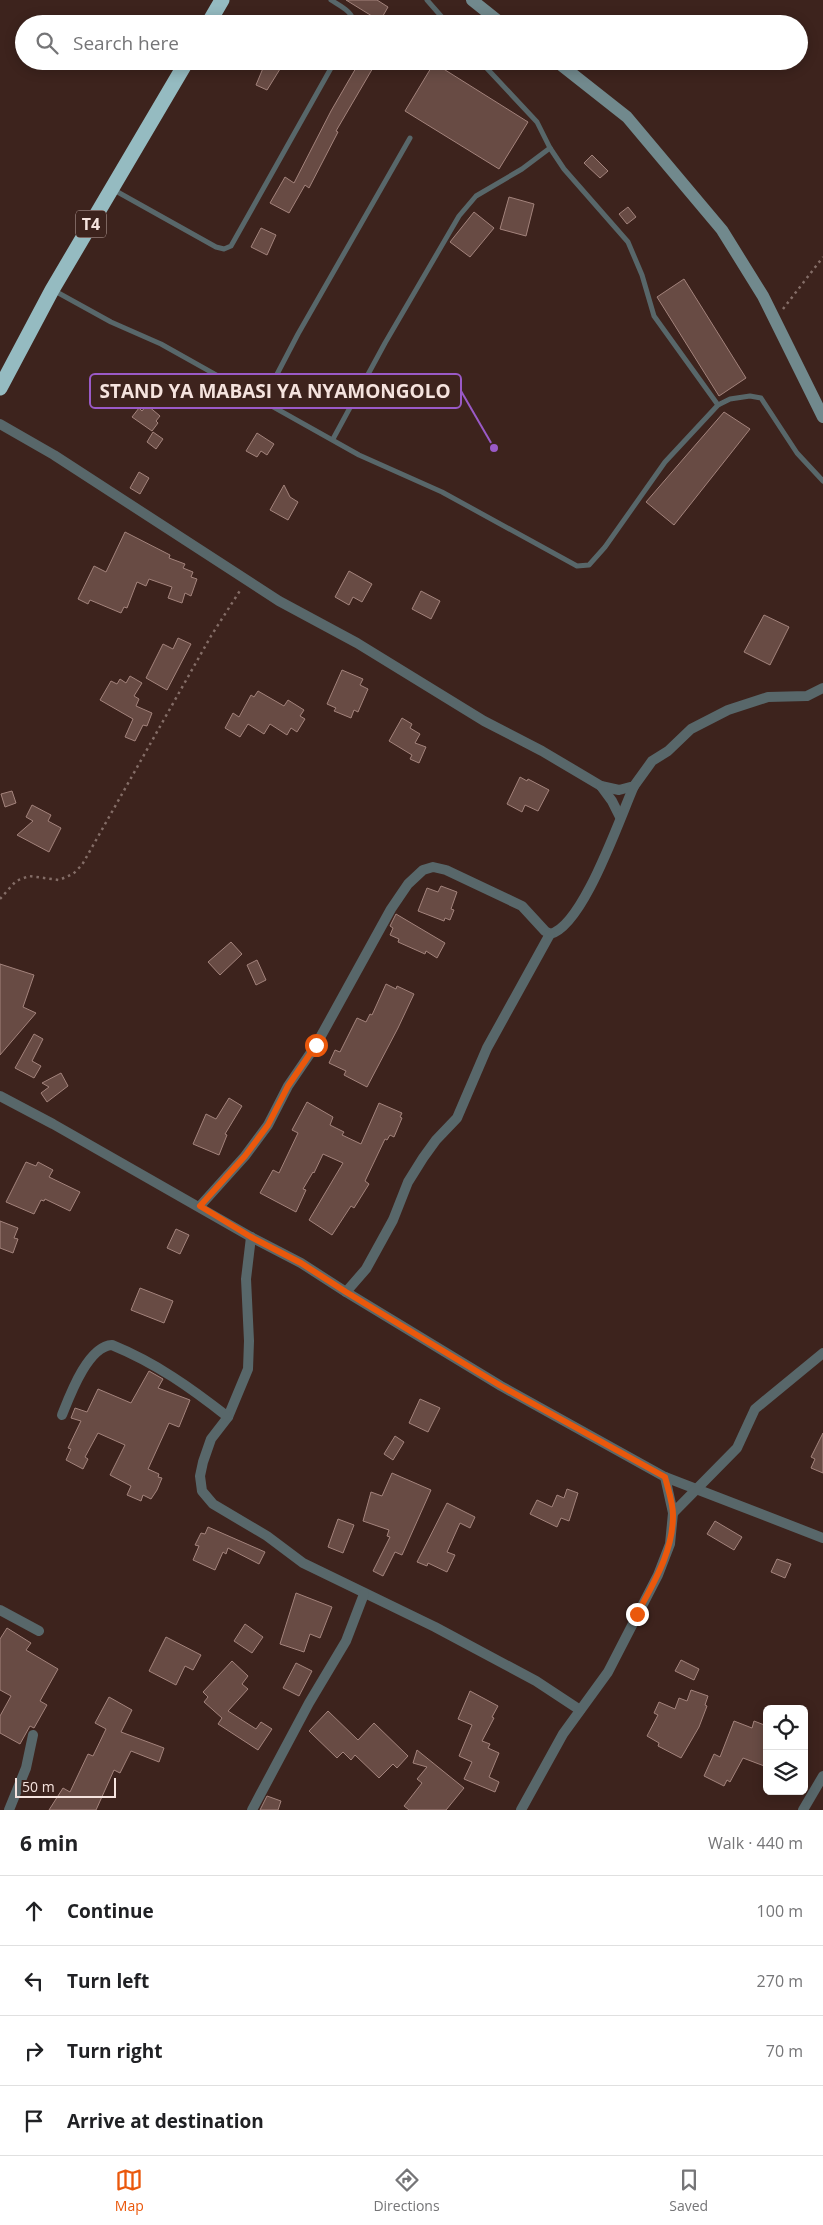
<!DOCTYPE html>
<meta charset="utf-8">
<style>
body{margin:0;font-family:"Open Sans",sans-serif;background:#f2f2f2;color:#202124}
.controls{position:absolute;right:15px;bottom:15px;display:grid;overflow:hidden;border-radius:8px;box-shadow:0 2px 12px #0003}
.controls button{width:45px;height:45px;display:grid;place-items:center;padding:0;border:0;border-bottom:1px solid #e0e0e0;background:#fff;color:#202124;font:25px sans-serif}
.scale{position:absolute;left:15px;bottom:12px;width:101px;box-sizing:border-box;padding-left:5px;border:2px solid #f5e3de;border-top:0;font-size:14px;line-height:18px;white-space:nowrap;color:#f5e3de;-webkit-text-stroke:4px #3d231d;paint-order:stroke}
.stop{position:absolute;width:15px;height:15px;margin:-11px;border:4px solid #ea580c;border-radius:50%;background:#fff}
.stop.end{background:#ea580c;border-color:#fff;box-shadow:0 1px 5px #0008}
.list{margin:0;padding:0;list-style:none}
h2{display:flex;justify-content:space-between;align-items:center;height:65px;margin:0;padding:0 20px;font-size:21px}
h2 small{font-size:16px;font-weight:400;color:#757577}
.list li{display:grid;grid-template-columns:32px 1fr auto;gap:15px;align-items:center;box-sizing:border-box;height:70px;padding:0 20px;border-top:1px solid #e0e0e0}
.list b{display:block;font-size:19px;white-space:nowrap}
.list em{font-size:16px;font-style:normal;color:#757577}
.icon{flex:none;width:28px;height:28px;fill:none;stroke:currentColor;stroke-width:2;stroke-linecap:round;stroke-linejoin:round}
.map{position:relative;flex:none;width:823px;height:1810px;overflow:hidden}
.search{position:absolute;background:#fff;box-shadow:0 2px 12px #0003;left:15px;right:15px;top:15px;height:55px;display:flex;align-items:center;gap:12px;box-sizing:border-box;padding:0 18px;border-radius:28px;color:#757577;font-size:19px}
.sheet{height:345px;background:#fff}
nav{display:flex;justify-content:space-around;align-items:center;box-sizing:border-box;height:70px;border-top:1px solid #e0e0e0;background:#fff;font-size:14px;color:#757577}
nav a{display:grid;justify-items:center;gap:2px}
nav .on{color:#ea580c}
.map>svg:first-child{display:block}
</style>
<div class="map">
<svg width="823" height="1810" viewBox="0 0 823 1810">
<rect width="100%" height="100%" fill="#3d231d"/>
<!-- building -->
<g fill="#684b44" stroke="#a3837c">
<polygon points="346,0 377,0 388,7 380,21"/>
<polygon points="266,61 285,61 267,90 256,85"/>
<polygon points="360,61 377,61 336,131 338,132 309,188 305,185 289,213 270,203 285,177 294,183 331,111"/>
<polygon points="434,63 528,122 499,169 405,111"/>
<polygon points="592,155 608,171 600,178 584,163"/>
<polygon points="509,197 534,204 526,236 500,229"/>
<polygon points="628,207 636,217 627,224 619,214"/>
<polygon points="474,212 494,228 470,257 450,242"/>
<polygon points="261,228 276,235 267,255 251,247"/>
<polygon points="684,279 746,378 719,396 657,297"/>
<polygon points="147,405 160,416 156,421 158,423 152,431 132,417 139,408 142,411"/>
<polygon points="724,412 750,429 674,525 646,502"/>
<polygon points="153,432 163,439 156,449 147,442"/>
<polygon points="257,433 274,444 267,455 261,451 257,457 246,451"/>
<polygon points="139,472 149,478 140,494 130,488"/>
<polygon points="284,485 290,497 298,502 288,520 270,510"/>
<polygon points="125,532 170,555 169,558 185,564 183,568 193,572 191,577 197,579 191,596 185,593 182,603 168,598 172,587 149,579 146,586 137,582 127,608 124,607 121,613 90,600 88,604 78,599 94,566 106,572"/>
<polygon points="349,571 372,584 362,602 353,597 349,605 335,597"/>
<polygon points="421,591 440,601 431,619 412,609"/>
<polygon points="764,615 789,627 770,665 744,652"/>
<polygon points="178,638 191,644 167,690 146,678 163,644 173,649"/>
<polygon points="342,670 363,679 360,685 368,689 358,712 354,710 351,718 334,711 336,708 327,704"/>
<polygon points="130,676 142,683 134,696 139,699 136,706 152,713 147,726 143,725 135,741 125,737 133,719 100,700 111,681 117,684 120,679 126,683"/>
<polygon points="258,691 284,706 288,700 304,710 300,716 305,719 297,732 291,728 287,735 270,724 264,734 248,724 240,737 225,728 233,713 239,717 251,695 254,697"/>
<polygon points="402,718 412,724 410,728 420,734 415,743 426,747 419,763 410,759 412,755 389,741"/>
<polygon points="520,777 527,781 528,779 549,790 538,811 525,805 522,812 507,804"/>
<polygon points="12,791 16,803 5,807 1,794"/>
<polygon points="32,805 51,815 48,821 61,828 49,852 17,835 33,821 26,817"/>
<polygon points="441,886 457,892 451,909 454,910 450,920 445,918 444,921 418,911 427,888 438,892"/>
<polygon points="396,914 445,943 437,958 426,951 425,954 398,942 399,939 390,935 393,928 390,926"/>
<polygon points="231,942 242,954 220,975 208,962"/>
<polygon points="257,960 266,980 256,985 247,965"/>
<polygon points="0,964 34,975 23,1007 36,1013 0,1055"/>
<polygon points="386,984 396,989 397,986 414,994 398,1028 367,1087 344,1075 346,1071 329,1063 335,1050 340,1052 357,1018 366,1022 370,1014 372,1015"/>
<polygon points="34,1034 43,1039 32,1061 41,1066 34,1078 15,1068"/>
<polygon points="61,1073 68,1086 47,1102 41,1093 49,1087 42,1083"/>
<polygon points="229,1098 242,1106 225,1134 227,1135 219,1155 193,1144 206,1114 216,1119"/>
<polygon points="307,1102 333,1117 330,1125 344,1132 342,1135 361,1144 379,1103 402,1113 400,1117 402,1118 394,1137 390,1135 387,1140 385,1139 365,1181 369,1184 354,1208 351,1206 332,1235 309,1220 343,1163 323,1154 314,1173 313,1172 303,1189 306,1190 296,1212 260,1193 273,1170 279,1173 298,1133 292,1130"/>
<polygon points="26,1162 36,1166 38,1162 53,1170 49,1177 80,1192 70,1211 45,1199 44,1201 41,1200 34,1214 6,1202"/>
<polygon points="0,1221 18,1228 14,1238 18,1239 13,1253 0,1248"/>
<polygon points="176,1229 189,1235 180,1254 167,1248"/>
<polygon points="140,1288 173,1301 164,1323 131,1310"/>
<polygon points="149,1371 163,1379 158,1388 190,1400 179,1427 169,1423 148,1469 159,1474 158,1477 162,1478 157,1490 151,1499 143,1495 141,1501 127,1495 131,1486 110,1475 125,1445 98,1433 85,1457 88,1459 83,1469 66,1460 71,1449 68,1448 81,1421 71,1418 75,1408 87,1412 98,1389 131,1403"/>
<polygon points="420,1399 440,1408 428,1432 409,1423"/>
<polygon points="823,1433 823,1473 811,1468 815,1459 811,1457"/>
<polygon points="395,1436 404,1442 393,1460 384,1454"/>
<polygon points="392,1473 431,1490 402,1555 395,1552 383,1576 373,1571 390,1537 387,1536 389,1530 363,1521 371,1492 382,1496"/>
<polygon points="567,1489 578,1493 569,1521 561,1518 557,1527 530,1514 537,1500 552,1507 557,1495 564,1498"/>
<polygon points="447,1503 475,1517 470,1528 460,1523 447,1552 455,1555 447,1572 428,1563 427,1566 417,1562"/>
<polygon points="338,1519 354,1525 343,1553 328,1547"/>
<polygon points="715,1521 742,1537 734,1550 707,1534"/>
<polygon points="208,1527 265,1552 259,1564 228,1548 226,1554 223,1552 215,1570 193,1560 199,1546 195,1545 201,1533 205,1534"/>
<polygon points="777,1559 791,1564 785,1578 771,1572"/>
<polygon points="296,1593 332,1607 320,1638 310,1634 304,1652 280,1644"/>
<polygon points="245,1624 263,1637 252,1653 234,1641"/>
<polygon points="7,1628 31,1643 26,1650 58,1669 40,1701 47,1705 34,1728 30,1726 20,1744 0,1733 0,1716 11,1696 0,1690 0,1639"/>
<polygon points="166,1637 201,1655 193,1670 185,1666 176,1685 149,1671"/>
<polygon points="681,1660 699,1669 694,1680 675,1671"/>
<polygon points="232,1661 248,1676 242,1684 248,1689 228,1711 256,1729 261,1722 272,1729 258,1750 218,1724 222,1718 204,1702 208,1697 203,1692"/>
<polygon points="296,1663 312,1671 299,1696 283,1688"/>
<polygon points="691,1690 708,1696 705,1705 707,1706 699,1727 681,1758 658,1746 659,1743 647,1736 658,1715 654,1713 659,1702 675,1709 679,1698 687,1701"/>
<polygon points="470,1691 498,1706 492,1717 494,1718 482,1741 490,1744 488,1748 499,1753 489,1777 499,1782 495,1792 464,1779 472,1762 459,1756 472,1725 458,1719"/>
<polygon points="109,1697 132,1710 121,1732 164,1748 159,1762 131,1751 120,1773 114,1770 96,1810 49,1810 63,1788 70,1792 88,1754 93,1756 106,1729 95,1723"/>
<polygon points="328,1711 358,1740 374,1723 408,1756 397,1768 393,1764 379,1778 355,1755 351,1760 343,1752 337,1758 309,1731"/>
<polygon points="734,1721 752,1728 754,1721 767,1726 767,1767 743,1758 730,1782 727,1780 724,1786 704,1776 714,1754 720,1757"/>
<polygon points="417,1750 464,1788 446,1810 409,1810 404,1806 422,1783 417,1779 427,1767 413,1763"/>
<polygon points="267,1796 281,1801 278,1810 260,1810"/>
</g>
<g fill="none" stroke-linecap="round" stroke-linejoin="round">
<!-- path -->
<g stroke="#846d67" stroke-width="2.5" stroke-dasharray="2.5 4" stroke-linecap="butt">
<polyline points="783,309 823,257"/>
<polyline points="0,899 16,881 29,876 59,880 73,874 82,865 211,636 241,589"/>
</g>
<!-- lane -->
<g stroke="#58676a" stroke-width="5">
<path d="M331,0c9,6 23,12 23,24"/>
<polyline points="427,0 448,24"/>
<polyline points="480,61 537,122 550,148 564,169 628,242 642,275 654,316 718,405"/>
<polyline points="114,190 216,247 224,249 231,246 335,61"/>
<polyline points="53,290 111,322 161,344 359,455 442,492 577,566 589,565 605,547 665,462 718,405 730,399 750,396 761,398 797,453 823,481"/>
<polyline points="263,401 298,334 410,138"/>
<polyline points="333,439 385,343 459,216 476,196 522,169 550,148"/>
</g>
<!-- street -->
<g stroke="#58676a" stroke-width="10">
<polyline points="0,424 54,455 279,601 357,643 484,721 542,751 601,786 619,790 634,786 652,761 668,751 691,729 728,710 768,697 807,696 823,688"/>
<polyline points="601,786 612,801 620,817"/>
<polyline points="0,1096 53,1124 251,1237 301,1263 346,1292 501,1386 665,1477 823,1538"/>
<path d="M200,1206l45,-50 23,-31 20,-39 28,-41 75,-136 17,-25 15,-14 10,-3 13,3 76,36 23,25 5,3c33,-7 70,-117 84,-148"/>
<polyline points="251,1237 246,1279 249,1341 248,1369 228,1417 211,1439 203,1462 200,1476 202,1491 213,1504 267,1536 303,1563 435,1627 536,1681 580,1710"/>
<polyline points="346,1292 366,1269 393,1220 408,1182 423,1158 436,1140 457,1118 487,1048 550,934"/>
<path d="M62,1415c8,-20 26,-69 50,-70 44,18 79,43 116,72"/>
<polyline points="673,1513 737,1448 755,1409 823,1353"/>
<polyline points="0,1610 39,1631"/>
<polyline points="9,1810 26,1768 33,1735"/>
<polyline points="252,1810 309,1703 346,1641 364,1594"/>
<polyline points="521,1810 563,1734 608,1672 658,1575 670,1544 673,1513 665,1477"/>
<polyline points="803,1810 823,1776"/>
</g>
<!-- secondary -->
<g stroke="#71898d" stroke-width="12">
<polyline points="472,0 502,24"/>
<polyline points="556,61 627,117 722,230 763,296 823,417"/>
</g>
<!-- highway -->
<g stroke="#95bbc1" stroke-width="15">
<polyline points="208,24 222,0"/>
<polyline points="0,388 52,290 187,61"/>
</g>
</g>
<g fill="none" stroke-linecap="round" stroke-linejoin="round">
<!-- route -->
<path stroke="#ea580c" stroke-width="6" d="M316,1045l-28,41 -20,39 -23,31 -45,50 51,31 50,26 45,29 155,94 164,91c3,12 8,26 8,38 0,37 -19,67 -36,99"/>
</g>
<g text-anchor="middle" dominant-baseline="central" stroke-width="4.5" stroke-linejoin="round" paint-order="stroke">
<!-- shield labels -->
<rect fill="#3d231d" stroke="#bea9a4" stroke-width="1" x="76" y="210.5" width="30" height="27" rx="4"/>
<g font-size="16" font-weight="bold" fill="#f5e3de">
<text x="91" y="224">T4</text>
</g>
</g>
<!-- callouts -->
<path fill="none" stroke="#9a5ac7" stroke-width="2" d="M494 448L461 391"/>
<circle fill="#9a5ac7" stroke="#3d231d" stroke-width="2" cx="494" cy="448" r="5"/>
<rect fill="#3d231d" stroke="#9a5ac7" stroke-width="2" x="90" y="374" width="371" height="34" rx="5"/>
<g font-size="19" text-anchor="middle" font-weight="bold" fill="#f5e3de">
<text x="275" y="398">STAND YA MABASI YA NYAMONGOLO</text>
</g>
</svg>
<div class="controls">
<button><svg class="icon" aria-label="locate" viewBox="0 0 24 24"><circle cx="12" cy="12" r="6"/><path d="M12 2v4M12 18v4M2 12h4M18 12h4"/></svg></button>
<button><svg class="icon" aria-label="layers" viewBox="0 0 24 24"><path d="M12 4l9 5-9 5-9-5zM3 14l9 5 9-5"/></svg></button>
</div>
<div class="scale">50 m</div>
<div class="stop" style="left:316px;top:1045px"></div>
<div class="stop end" style="left:637px;top:1614px"></div>
<div class="search"><svg class="icon" aria-label="search" viewBox="0 0 24 24"><circle cx="10" cy="10" r="6"/><path d="M15 15l6 6"/></svg>Search here</div>
</div>
<section class="sheet">
<h2>6 min<small>Walk · 440 m</small></h2>
<ul class="list">
<li><svg class="icon" aria-label="ahead" viewBox="0 0 24 24"><path d="M12 20V5M6 11l6-6 6 6"/></svg><div><b>Continue</b></div><em>100 m</em></li>
<li><svg class="icon" aria-label="left" viewBox="0 0 24 24"><path d="M17 20v-9H6M10 6l-5 5 5 5"/></svg><div><b>Turn left</b></div><em>270 m</em></li>
<li><svg class="icon" aria-label="right" viewBox="0 0 24 24"><path d="M7 20v-9h11M14 6l5 5-5 5"/></svg><div><b>Turn right</b></div><em>70 m</em></li>
<li><svg class="icon" aria-label="arrive" viewBox="0 0 24 24"><path d="M6 21V4h12l-3 4 3 4H6"/></svg><div><b>Arrive at destination</b></div></li>
</ul>
</section>
<nav>
<a class="on"><svg class="icon" aria-label="map" viewBox="0 0 24 24"><path d="M3 6l6-2 6 2 6-2v14l-6 2-6-2-6 2zM9 4v14M15 6v14"/></svg>Map</a>
<a><svg class="icon" aria-label="directions" viewBox="0 0 24 24"><path d="M12 3l9 9-9 9-9-9zM9 14v-3h6M13 9l2 2-2 2"/></svg>Directions</a>
<a><svg class="icon" aria-label="saved" viewBox="0 0 24 24"><path d="M7 4h10v16l-5-4-5 4z"/></svg>Saved</a>
</nav>
